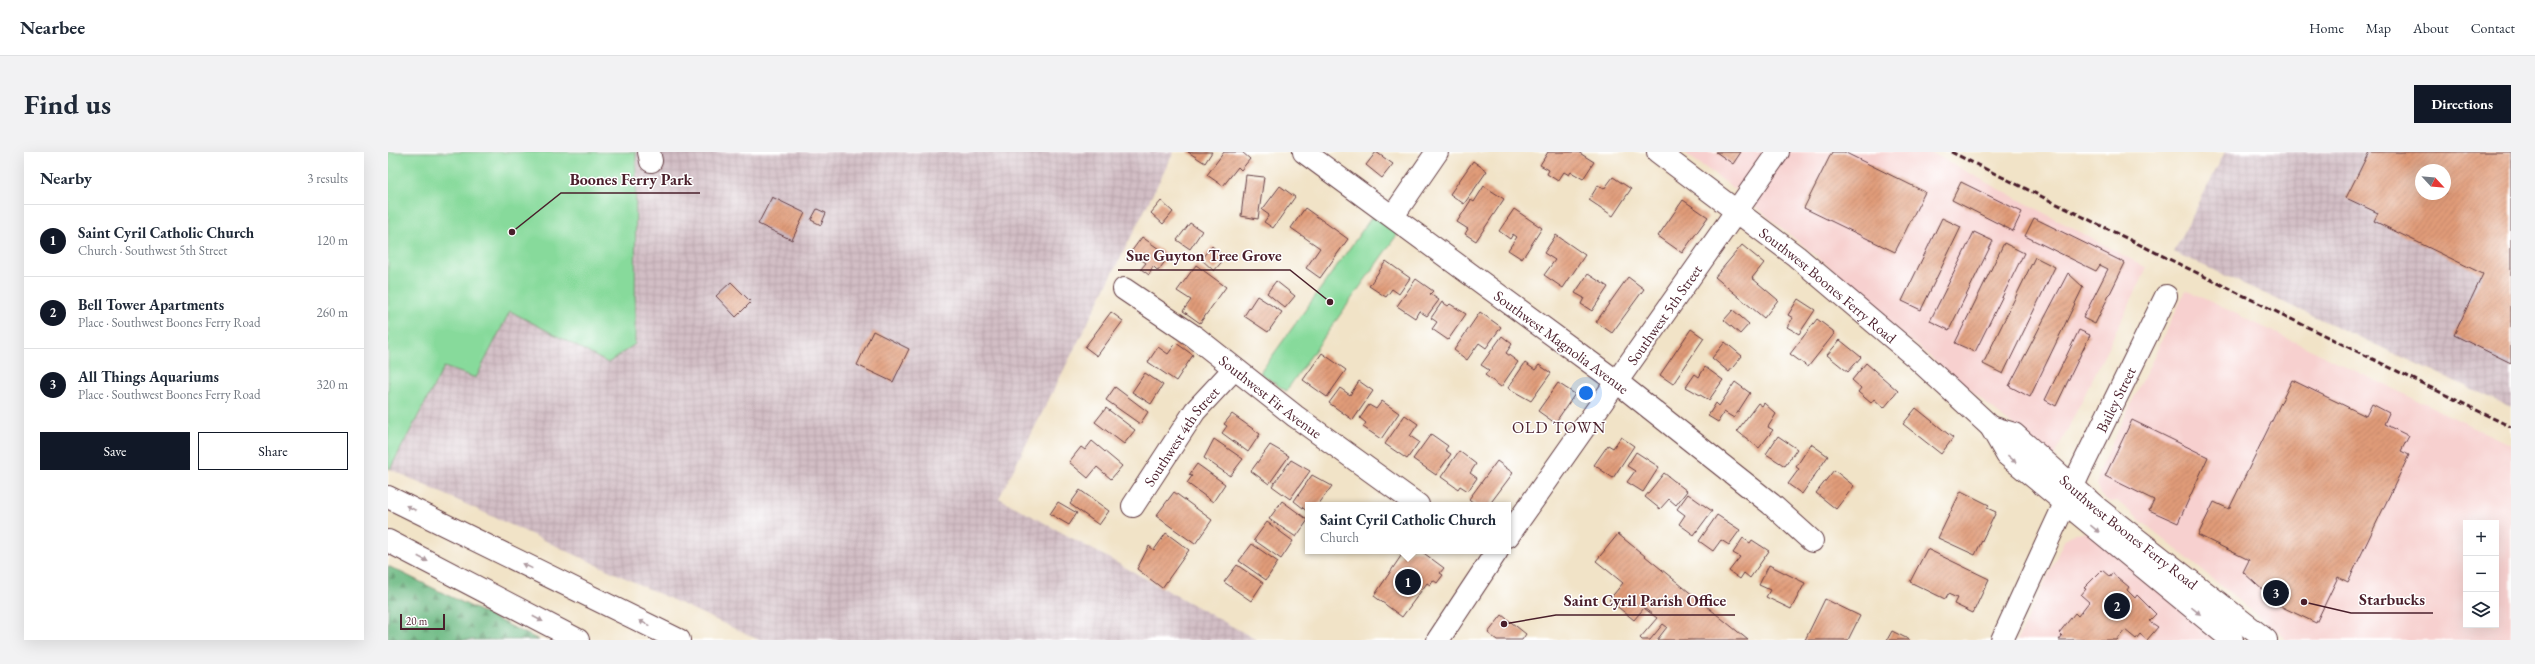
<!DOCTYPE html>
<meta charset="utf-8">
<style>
body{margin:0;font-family:"EB Garamond",serif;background:#f2f2f3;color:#1f2937}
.controls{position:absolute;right:12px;bottom:12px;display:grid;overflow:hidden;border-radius:0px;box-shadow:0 4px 16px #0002}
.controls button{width:36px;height:36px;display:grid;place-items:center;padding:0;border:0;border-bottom:1px solid #e0e1e3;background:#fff;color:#1f2937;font:20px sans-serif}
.compass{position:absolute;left:2027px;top:12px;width:36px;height:36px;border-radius:50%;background:#fff;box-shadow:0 4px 16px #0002;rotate:116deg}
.scale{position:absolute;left:12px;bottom:10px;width:45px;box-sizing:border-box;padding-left:4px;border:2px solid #4a1f2b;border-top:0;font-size:11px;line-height:14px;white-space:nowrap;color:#4a1f2b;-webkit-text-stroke:3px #fff;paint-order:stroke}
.you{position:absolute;left:1198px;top:241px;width:14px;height:14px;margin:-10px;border:3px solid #fff;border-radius:50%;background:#1a73e8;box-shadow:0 0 0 6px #1a73e833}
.badge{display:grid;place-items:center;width:26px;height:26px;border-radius:50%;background:#111827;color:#fff;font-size:13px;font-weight:700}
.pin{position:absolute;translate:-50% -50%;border:2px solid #fff;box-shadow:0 1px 4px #0006}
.popup{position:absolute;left:917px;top:350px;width:206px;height:52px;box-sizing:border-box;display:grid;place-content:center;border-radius:0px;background:#fff;filter:drop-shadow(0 1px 3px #0005);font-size:13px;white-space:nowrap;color:#747a83}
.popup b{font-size:15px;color:#1f2937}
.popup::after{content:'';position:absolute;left:50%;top:100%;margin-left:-8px;border:8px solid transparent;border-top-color:#fff}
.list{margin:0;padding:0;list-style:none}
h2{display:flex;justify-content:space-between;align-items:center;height:52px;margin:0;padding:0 16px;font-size:17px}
h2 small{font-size:13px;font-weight:400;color:#747a83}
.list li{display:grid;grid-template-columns:26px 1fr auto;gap:12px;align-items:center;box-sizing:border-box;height:72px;padding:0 16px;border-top:1px solid #e0e1e3}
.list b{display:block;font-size:15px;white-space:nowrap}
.list p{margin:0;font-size:13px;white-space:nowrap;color:#747a83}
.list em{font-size:13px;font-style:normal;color:#747a83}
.actions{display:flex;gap:8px;padding:12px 16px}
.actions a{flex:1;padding:9px 0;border:1px solid #111827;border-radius:0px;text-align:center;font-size:14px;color:#111827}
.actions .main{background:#111827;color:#fff}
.icon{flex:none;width:22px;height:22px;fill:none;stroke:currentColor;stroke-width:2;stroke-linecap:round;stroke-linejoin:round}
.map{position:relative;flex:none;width:2123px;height:488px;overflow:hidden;border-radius:0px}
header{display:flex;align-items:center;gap:24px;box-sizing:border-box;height:56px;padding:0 20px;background:#fff;border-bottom:1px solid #e0e1e3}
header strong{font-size:19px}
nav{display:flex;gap:22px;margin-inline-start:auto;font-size:14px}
.intro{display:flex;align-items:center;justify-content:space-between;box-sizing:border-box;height:96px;padding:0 24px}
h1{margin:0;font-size:28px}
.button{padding:10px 18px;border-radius:0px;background:#111827;color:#fff;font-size:14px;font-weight:700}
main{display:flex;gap:24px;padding:0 24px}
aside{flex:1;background:#fff;border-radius:0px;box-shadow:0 4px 16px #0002}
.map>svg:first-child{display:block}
</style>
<header>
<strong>Nearbee</strong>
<nav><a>Home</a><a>Map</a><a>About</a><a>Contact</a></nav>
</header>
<div class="intro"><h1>Find us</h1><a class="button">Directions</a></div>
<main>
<aside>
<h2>Nearby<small>3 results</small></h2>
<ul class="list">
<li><span class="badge">1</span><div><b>Saint Cyril Catholic Church</b><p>Church · Southwest 5th Street</p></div><em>120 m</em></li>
<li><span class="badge">2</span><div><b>Bell Tower Apartments</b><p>Place · Southwest Boones Ferry Road</p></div><em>260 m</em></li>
<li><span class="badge">3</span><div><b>All Things Aquariums</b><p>Place · Southwest Boones Ferry Road</p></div><em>320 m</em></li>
</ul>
<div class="actions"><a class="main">Save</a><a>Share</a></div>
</aside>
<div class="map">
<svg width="2123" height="488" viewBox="0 0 2123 488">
<defs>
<pattern id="industrial-grid" width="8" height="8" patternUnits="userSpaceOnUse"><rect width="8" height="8" fill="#d2bec5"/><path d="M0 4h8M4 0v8" fill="none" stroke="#b6a3a9"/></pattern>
<pattern id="forest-firs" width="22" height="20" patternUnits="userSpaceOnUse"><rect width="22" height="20" fill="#6dba83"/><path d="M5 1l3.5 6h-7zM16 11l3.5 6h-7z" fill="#5c976b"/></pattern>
<pattern id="building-hatch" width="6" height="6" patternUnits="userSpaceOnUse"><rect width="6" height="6" fill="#e09b78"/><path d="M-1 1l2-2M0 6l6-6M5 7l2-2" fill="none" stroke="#b87e63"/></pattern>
</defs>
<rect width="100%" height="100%" fill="#fff"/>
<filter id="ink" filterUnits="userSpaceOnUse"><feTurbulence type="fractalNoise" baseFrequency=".025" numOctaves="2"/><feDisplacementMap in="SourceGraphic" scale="8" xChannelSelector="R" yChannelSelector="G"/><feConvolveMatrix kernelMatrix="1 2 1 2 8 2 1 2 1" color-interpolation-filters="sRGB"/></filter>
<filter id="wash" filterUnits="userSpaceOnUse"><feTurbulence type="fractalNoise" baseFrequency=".012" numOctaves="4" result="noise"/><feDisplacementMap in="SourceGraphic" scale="16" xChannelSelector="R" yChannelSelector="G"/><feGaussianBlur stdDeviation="0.9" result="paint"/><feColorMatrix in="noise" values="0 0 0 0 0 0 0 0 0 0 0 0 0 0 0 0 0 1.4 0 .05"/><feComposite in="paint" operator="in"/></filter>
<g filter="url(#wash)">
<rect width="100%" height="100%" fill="#f1e3c7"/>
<!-- built -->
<g fill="#f7d0cf" fill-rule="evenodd">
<polygon points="1295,0 1542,0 1759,116 1665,307 1483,156 1483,149 1336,29"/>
<path d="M1798,138l325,155v195h-227v-3l-167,-136 -7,1 -10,-7 -3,-12 2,-13zM2078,371h30v102h-30z"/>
<polygon points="1700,380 1834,488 1629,488 1677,387 1687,381"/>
</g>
<!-- industrial -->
<g fill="url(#industrial-grid)" fill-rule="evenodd">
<polygon points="247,0 786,0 611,346 869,488 371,488 2,317 56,215 88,226 122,159 220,211"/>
<path d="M1837,0h286v255l-337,-155zM2033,18h24v24h-24z"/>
</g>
<!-- forest -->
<polygon fill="url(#forest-firs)" stroke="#5c6c57" points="0,414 151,488 0,488"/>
<!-- green -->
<g fill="#87da9b" stroke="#687c63">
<polygon points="0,0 248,0 247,192 220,211 122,159 88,226 56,215 2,317 0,316"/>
<polygon points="986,62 1011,80 898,239 872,221"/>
</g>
<g id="blocks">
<!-- building -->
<g fill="url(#building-hatch)" fill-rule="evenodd">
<polygon points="800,0 824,0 817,11"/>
<polygon points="836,0 854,0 862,7 853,18 850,15 835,34 819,23"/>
<polygon points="988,0 1005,12 994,26 978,13"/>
<polygon points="1160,0 1190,0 1206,10 1195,27 1183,20 1181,23 1176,20 1170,29 1159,22 1161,18 1152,13"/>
<polygon points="1328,0 1353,0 1345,12"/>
<polygon points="1444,0 1456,0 1537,40 1507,100 1416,56"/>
<path d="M1981,0h142v211l-57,-28 29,-61 -109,-53 4,-8 -32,-15zM2033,18h24v24h-24z"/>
<polygon points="1085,9 1099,19 1076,52 1062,42"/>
<polygon points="858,23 876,25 870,67 853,64"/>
<polygon points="1225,25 1243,37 1225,64 1201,48 1210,33 1216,37"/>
<polygon points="1573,30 1634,60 1625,79 1564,48"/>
<polygon points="892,34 907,45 885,76 876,70 881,63 874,58"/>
<polygon points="1096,34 1116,47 1088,89 1077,82 1080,77 1069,70 1083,48 1086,50"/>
<polygon points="384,45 417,61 404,88 370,72"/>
<polygon points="1295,48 1320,65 1294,101 1270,84"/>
<polygon points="773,49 785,60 775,72 763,61"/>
<polygon points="917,56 960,87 932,126 918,116 932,96 903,76"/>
<polygon points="429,57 438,61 433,73 423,68"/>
<polygon points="1126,57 1154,76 1134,107 1120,98 1129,85 1125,82 1122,87 1111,79"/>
<polygon points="1554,66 1573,75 1533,158 1514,149"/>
<polygon points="1646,66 1737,111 1707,172 1695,166 1720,117 1712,113 1708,119 1637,84"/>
<polygon points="802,71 814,79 802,97 789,88"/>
<polygon points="1586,80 1605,89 1561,178 1542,169"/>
<polygon points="1168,83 1197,103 1175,136 1156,123 1167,108 1156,101"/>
<polygon points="754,85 781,104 770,119 765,114 761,123 753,117 758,111 743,100"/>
<polygon points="1616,91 1636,101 1587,200 1567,191"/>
<polygon points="1354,93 1376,111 1364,126 1390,148 1376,166 1327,125"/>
<polygon points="824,94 837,106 826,119 813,107"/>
<polygon points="1647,105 1667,115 1615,222 1595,212"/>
<polygon points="998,109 1022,126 1011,142 1004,137 998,145 981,134"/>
<polygon points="808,113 838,135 812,171 795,159 803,148 789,139"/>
<polygon points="1680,121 1695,135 1642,245 1621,234"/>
<polygon points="1200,122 1220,135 1204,159 1193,152 1196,146 1187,141"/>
<polygon points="1240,125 1256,137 1224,181 1208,170"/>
<polygon points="1028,127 1045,139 1042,142 1051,148 1039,164 1031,159 1027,166 1009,154"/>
<polygon points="888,129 907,144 897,156 879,141"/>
<polygon points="343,130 363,150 348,165 328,144"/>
<polygon points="869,144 894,160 880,180 856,164"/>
<polygon points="1410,147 1427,158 1411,182 1399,175 1405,166 1400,163"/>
<polygon points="1054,150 1060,154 1062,152 1078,162 1060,188 1044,177 1049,170 1043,166"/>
<polygon points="1345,158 1361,172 1352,182 1336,168"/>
<polygon points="723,160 735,169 709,204 697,195"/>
<polygon points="1092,160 1113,175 1098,196 1091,191 1079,208 1066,198"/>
<polygon points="1429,167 1445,179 1446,182 1420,215 1402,202"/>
<polygon points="1303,177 1316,186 1285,232 1272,223"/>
<polygon points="1691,178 1702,183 1668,254 1657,248"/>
<polygon points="485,179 521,197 505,230 469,213"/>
<polygon points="1114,184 1124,192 1118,201 1130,210 1113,235 1097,223 1101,218 1093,213"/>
<polygon points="1452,188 1473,205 1460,220 1439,203"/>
<polygon points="1337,190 1354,204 1341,220 1324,206"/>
<polygon points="788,191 805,203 788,229 760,210 770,195 780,202"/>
<polygon points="934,201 958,218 939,245 915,228"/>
<polygon points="1137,211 1147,218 1151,213 1163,221 1143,249 1120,236"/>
<polygon points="1478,211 1510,239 1496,256 1486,247 1483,251 1470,240 1473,236 1464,228"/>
<polygon points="1317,215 1335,228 1321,248 1298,235 1307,222 1311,225"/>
<polygon points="757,221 775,233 763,252 744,240"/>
<polygon points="1904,228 1978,264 1984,252 2001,261 1996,272 2021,284 2013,299 2021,303 1960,430 1950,425 1928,471 1892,454 1855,420 1861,408 1810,383 1826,350 1841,357"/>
<polygon points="971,229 985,239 965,268 941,251 952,236 962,243"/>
<polygon points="1347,230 1362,241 1346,266 1336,260 1330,270 1320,264 1328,251 1331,254"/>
<polygon points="1170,231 1187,242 1167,271 1150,259"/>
<polygon points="727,235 760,260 752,272 718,248"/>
<polygon points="994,249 1011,261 993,287 975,275 978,271 972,266 981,253 988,257"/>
<polygon points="1370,251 1374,254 1376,251 1388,262 1380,275 1385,278 1371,296 1349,279"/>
<polygon points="718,256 747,278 736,292 707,270"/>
<polygon points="1528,256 1565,286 1553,302 1515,272"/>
<polygon points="844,262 872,282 860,300 834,281 839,274 836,272"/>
<polygon points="1017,263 1030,272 1022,284 1031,290 1019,307 997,292"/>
<polygon points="1744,268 1820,305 1790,371 1761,358 1766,348 1717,324"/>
<polygon points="1043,282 1060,294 1057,298 1063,302 1048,323 1025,307"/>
<polygon points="1390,284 1409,297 1397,314 1378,302"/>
<polygon points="1233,285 1246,294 1225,326 1206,313 1220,293 1225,296"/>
<polygon points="826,287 855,307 842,324 816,306"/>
<polygon points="704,289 734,314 723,327 709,315 700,326 681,310 693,295 697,298"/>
<polygon points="1423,292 1440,304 1414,342 1400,332 1411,317 1408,315"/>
<polygon points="882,293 901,304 881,332 863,319"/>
<polygon points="1071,299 1088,312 1082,321 1089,326 1080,339 1072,334 1070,337 1053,325"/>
<polygon points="1248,300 1271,315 1255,340 1239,330 1247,319 1239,314"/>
<polygon points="903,308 922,319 902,347 884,334"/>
<polygon points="1109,309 1125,321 1101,353 1088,353 1081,347"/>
<polygon points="809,312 837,332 825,350 799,331 804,324 801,323"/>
<polygon points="1446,318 1466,334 1448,357 1428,341"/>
<polygon points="1276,321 1299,339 1288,353 1281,347 1272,357 1257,345"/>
<polygon points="924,323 944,334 930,353 920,353 920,360 906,349"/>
<polygon points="692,338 721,359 711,373 682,352"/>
<polygon points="1573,339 1601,353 1599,356 1608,360 1587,403 1550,386"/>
<polygon points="786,340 824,368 807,392 768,364"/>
<polygon points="1300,342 1324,359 1306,383 1291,372 1297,363 1289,357"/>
<polygon points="894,349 920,368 908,385 881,367"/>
<polygon points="670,350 689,361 681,373 662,362"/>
<polygon points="1329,363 1352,378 1341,393 1333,388 1325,399 1311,389"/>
<polygon points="879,370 905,389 893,407 866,388"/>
<polygon points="778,381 801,398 774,436 749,417 761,394 766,398"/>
<polygon points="1230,382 1360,488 1269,488 1279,475 1275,472 1262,488 1254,488 1252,486 1269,466 1256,456 1246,468 1221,448 1235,431 1208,409"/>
<polygon points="1355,386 1362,391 1364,388 1381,399 1362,426 1356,421 1352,427 1341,419 1352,405 1345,401"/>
<polygon points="864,392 890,410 878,428 851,409"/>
<polygon points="1539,397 1601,427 1585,461 1566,452 1569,446 1560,442 1557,447 1522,430"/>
<polygon points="1023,399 1033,399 1056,416 1052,421 1055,423 1049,431 1045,428 1042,433 1039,431 1014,465 986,444 1015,401 1019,404"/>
<polygon points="849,413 875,431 863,449 836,430"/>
<polygon points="1381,413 1417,431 1403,457 1378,445 1382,438 1371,433"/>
<polygon points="1714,418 1722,425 1724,421 1741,435 1739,438 1747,446 1749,443 1768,462 1761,469 1770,475 1759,488 1752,482 1748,487 1737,478 1729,488 1671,488 1674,484 1671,481 1687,461 1690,464 1701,450 1693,443 1698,437 1696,436"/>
<polygon points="1437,447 1472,464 1460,488 1417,488"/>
<polygon points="1114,463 1138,482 1134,488 1109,488 1100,481"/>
<polygon points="1504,479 1522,488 1499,488"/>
</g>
</g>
</g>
<g filter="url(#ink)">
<use href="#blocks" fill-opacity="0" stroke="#633c42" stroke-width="1"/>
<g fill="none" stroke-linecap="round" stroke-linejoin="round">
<!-- minor casing -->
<g stroke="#633c42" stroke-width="24">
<g id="minor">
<polyline points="261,0 263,9"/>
<path id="s1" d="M916,0l313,230 154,122 41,37"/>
<path id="s2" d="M1270,0l138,104 117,99 78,72 16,28 225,185"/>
<polyline points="1005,64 1049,0"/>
<path id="s3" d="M736,137l71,48 100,79 123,89"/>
<path id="s4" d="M1603,275l23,7 83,74 169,132"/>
<path id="s5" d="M745,354l62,-95 39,-42"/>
<path id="s6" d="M1120,384l270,-384"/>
<polyline points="1050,488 1109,399"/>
<path id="s7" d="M1614,488l77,-167 87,-177"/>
</g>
</g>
<!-- highway casing -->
<g stroke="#633c42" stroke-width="24">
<g id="highway">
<polyline points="0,345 291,488"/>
<polyline points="0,389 190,488"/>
</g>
</g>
<!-- minor -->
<use href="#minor" stroke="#fff" stroke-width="22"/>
<!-- highway -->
<use href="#highway" stroke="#fff" stroke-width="22"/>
<!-- rail -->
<polyline stroke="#4a1f2b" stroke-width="3" stroke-dasharray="6 3" stroke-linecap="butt" points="1563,0 2123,275"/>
</g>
<!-- one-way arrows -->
<defs><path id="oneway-solid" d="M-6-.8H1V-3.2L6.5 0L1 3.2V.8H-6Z"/></defs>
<g fill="#ae9aa0">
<use href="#oneway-solid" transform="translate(1624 307) rotate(40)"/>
<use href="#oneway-solid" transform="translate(23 356) rotate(-153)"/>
<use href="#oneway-solid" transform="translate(1707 377) rotate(39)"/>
<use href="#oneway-solid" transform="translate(35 407) rotate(27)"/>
<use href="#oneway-solid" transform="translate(139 414) rotate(-154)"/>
<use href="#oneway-solid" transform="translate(1808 459) rotate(39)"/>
<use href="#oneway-solid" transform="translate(150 467) rotate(28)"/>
<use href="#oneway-solid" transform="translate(256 471) rotate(-154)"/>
</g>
</g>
<g text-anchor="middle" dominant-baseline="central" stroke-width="3" stroke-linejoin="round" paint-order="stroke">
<!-- street labels -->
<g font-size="15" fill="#4a1f2b" stroke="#fff">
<text stroke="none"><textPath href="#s2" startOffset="216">Southwest Boones Ferry Road</textPath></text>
<text stroke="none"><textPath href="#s6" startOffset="271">Southwest 5th Street</textPath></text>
<text stroke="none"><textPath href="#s1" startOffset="320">Southwest Magnolia Avenue</textPath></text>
<text stroke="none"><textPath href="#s3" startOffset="182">Southwest Fir Avenue</textPath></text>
<text stroke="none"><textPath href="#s7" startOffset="266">Bailey Street</textPath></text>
<text stroke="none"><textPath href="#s5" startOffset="85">Southwest 4th Street</textPath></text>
<text stroke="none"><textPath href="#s4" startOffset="175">Southwest Boones Ferry Road</textPath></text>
</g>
<!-- neighbourhood labels -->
<g font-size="16" letter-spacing="1" fill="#4a1f2b" stroke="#fff">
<text x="1171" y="275">OLD TOWN</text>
</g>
</g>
<!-- callouts -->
<path fill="none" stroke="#4a1f2b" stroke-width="1.5" d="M124 80L173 41H312M942 150L902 118H730M1916 450L1963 461H2045M1116 472L1168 463H1347"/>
<g fill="#4a1f2b" stroke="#fff" stroke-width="1.5">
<circle cx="124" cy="80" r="4"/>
<circle cx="942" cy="150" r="4"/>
<circle cx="1916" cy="450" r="4"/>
<circle cx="1116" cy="472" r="4"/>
</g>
<g font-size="16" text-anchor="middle" font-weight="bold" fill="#4a1f2b" stroke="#fff" stroke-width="3" stroke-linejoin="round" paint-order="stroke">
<text x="243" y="33">Boones Ferry Park</text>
<text x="816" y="109">Sue Guyton Tree Grove</text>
<text x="2004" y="453">Starbucks</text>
<text x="1257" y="454">Saint Cyril Parish Office</text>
</g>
</svg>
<div class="controls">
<button>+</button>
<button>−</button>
<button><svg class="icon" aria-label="layers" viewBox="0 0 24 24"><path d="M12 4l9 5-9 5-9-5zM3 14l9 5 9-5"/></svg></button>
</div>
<svg class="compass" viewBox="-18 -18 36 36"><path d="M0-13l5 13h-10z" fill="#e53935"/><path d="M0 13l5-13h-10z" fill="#747a83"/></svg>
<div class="scale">20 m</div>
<div class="you"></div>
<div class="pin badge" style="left:1020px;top:430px">1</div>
<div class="popup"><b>Saint Cyril Catholic Church</b>Church</div>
<div class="pin badge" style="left:1729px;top:454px">2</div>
<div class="pin badge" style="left:1888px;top:441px">3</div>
</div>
</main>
